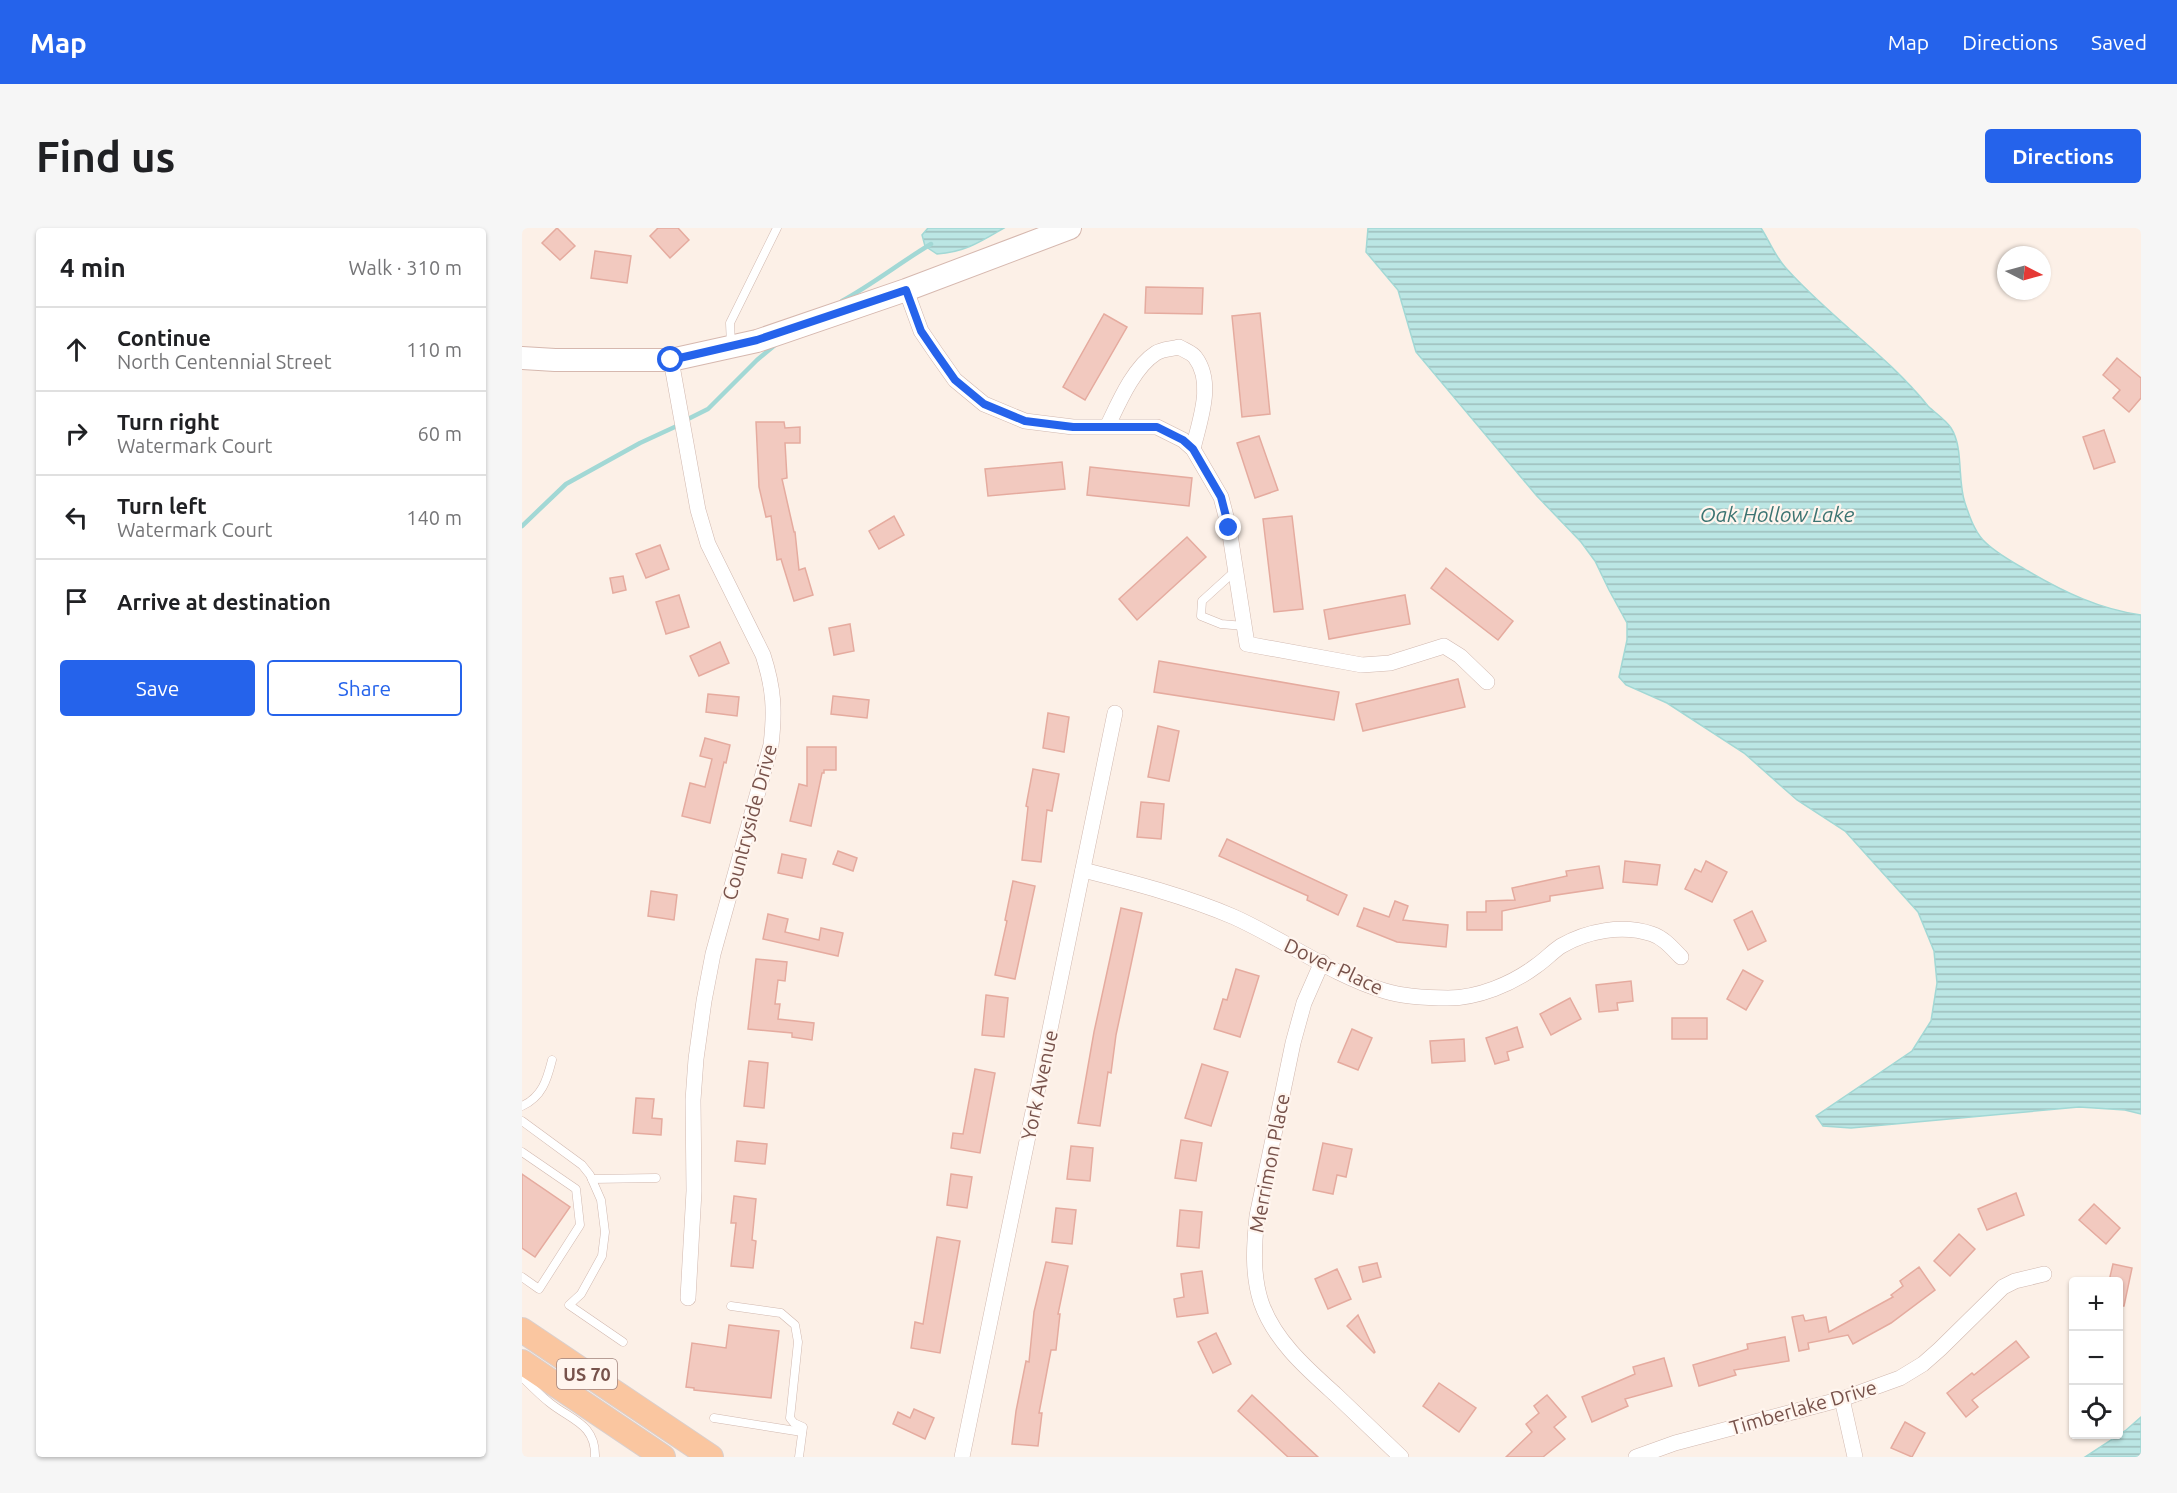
<!DOCTYPE html>
<meta charset="utf-8">
<style>
body{margin:0;font-family:Ubuntu,sans-serif;background:#f6f6f6;color:#202124}
.controls{position:absolute;right:18px;bottom:18px;display:grid;overflow:hidden;border-radius:6px;box-shadow:0 2px 4px #0004}
.controls button{width:54px;height:54px;display:grid;place-items:center;padding:0;border:0;border-bottom:2px solid #e0e0e0;background:#fff;color:#202124;font:30px sans-serif}
.compass{position:absolute;left:1475px;top:18px;width:54px;height:54px;border-radius:50%;background:#fff;box-shadow:0 2px 4px #0004;rotate:96deg}
.stop{position:absolute;width:18px;height:18px;margin:-14px;border:4px solid #2563eb;border-radius:50%;background:#fff}
.stop.end{background:#2563eb;border-color:#fff;box-shadow:0 2px 6px #0008}
.list{margin:0;padding:0;list-style:none}
h2{display:flex;justify-content:space-between;align-items:center;height:78px;margin:0;padding:0 24px;font-size:26px}
h2 small{font-size:20px;font-weight:400;color:#757577}
.list li{display:grid;grid-template-columns:39px 1fr auto;gap:18px;align-items:center;box-sizing:border-box;height:84px;padding:0 24px;border-top:2px solid #e0e0e0}
.list b{display:block;font-size:22px;white-space:nowrap}
.list p{margin:0;font-size:20px;white-space:nowrap;color:#757577}
.list em{font-size:20px;font-style:normal;color:#757577}
.actions{display:flex;gap:12px;padding:18px 24px}
.actions a{flex:1;padding:14px 0;border:2px solid #2563eb;border-radius:6px;text-align:center;font-size:21px;color:#2563eb}
.actions .main{background:#2563eb;color:#fff}
.icon{flex:none;width:33px;height:33px;fill:none;stroke:currentColor;stroke-width:2;stroke-linecap:round;stroke-linejoin:round}
.map{position:relative;flex:none;width:1619px;height:1229px;overflow:hidden;border-radius:6px}
header{display:flex;align-items:center;gap:36px;box-sizing:border-box;height:84px;padding:0 30px;background:#2563eb;color:#fff}
header strong{font-size:28px}
nav{display:flex;gap:33px;margin-inline-start:auto;font-size:21px}
.intro{display:flex;align-items:center;justify-content:space-between;box-sizing:border-box;height:144px;padding:0 36px}
h1{margin:0;font-size:42px}
.button{padding:15px 27px;border-radius:6px;background:#2563eb;color:#fff;font-size:21px;font-weight:700}
main{display:flex;gap:36px;padding:0 36px}
aside{flex:1;background:#fff;border-radius:6px;box-shadow:0 2px 4px #0004}
.map>svg:first-child{display:block}
</style>
<header>
<strong>Map</strong>
<nav><a>Map</a><a>Directions</a><a>Saved</a></nav>
</header>
<div class="intro"><h1>Find us</h1><a class="button">Directions</a></div>
<main>
<aside>
<h2>4 min<small>Walk · 310 m</small></h2>
<ul class="list">
<li><svg class="icon" aria-label="ahead" viewBox="0 0 24 24"><path d="M12 20V5M6 11l6-6 6 6"/></svg><div><b>Continue</b><p>North Centennial Street</p></div><em>110 m</em></li>
<li><svg class="icon" aria-label="right" viewBox="0 0 24 24"><path d="M7 20v-9h11M14 6l5 5-5 5"/></svg><div><b>Turn right</b><p>Watermark Court</p></div><em>60 m</em></li>
<li><svg class="icon" aria-label="left" viewBox="0 0 24 24"><path d="M17 20v-9H6M10 6l-5 5 5 5"/></svg><div><b>Turn left</b><p>Watermark Court</p></div><em>140 m</em></li>
<li><svg class="icon" aria-label="arrive" viewBox="0 0 24 24"><path d="M6 21V4h12l-3 4 3 4H6"/></svg><div><b>Arrive at destination</b></div></li>
</ul>
<div class="actions"><a class="main">Save</a><a>Share</a></div>
</aside>
<div class="map">
<svg width="1619" height="1229" viewBox="0 0 1619 1229">
<defs>
<pattern id="water-rules" width="6" height="5" patternUnits="userSpaceOnUse" patternTransform="scale(1.5)"><rect width="6" height="5" fill="#bbe6e4"/><path d="M0 2.5h6" fill="none" stroke="#9dbdbb"/></pattern>
</defs>
<rect width="100%" height="100%" fill="#fcf0e7"/>
<!-- water -->
<g fill="url(#water-rules)" stroke="#a2d8d5" stroke-width="1.5">
<path d="M406,0h76c-24,14 -39,24 -67,26l-12,-8 -3,-11z"/>
<path d="M846,0h393c8,12 14,28 24,39 44,50 101,87 143,139 7,7 18,14 23,22 13,20 6,52 14,75 4,12 9,27 18,37 12,13 30,22 45,31 36,21 71,38 113,44v499l-16,-4 -46,-3 -228,21 -28,-2 -7,-10 96,-65 19,-30 6,-38 -3,-32 -16,-39 -73,-81 -48,-31 -53,-47 -77,-50 -41,-18 -7,-8 8,-37v-17l-18,-33 -14,-29 -14,-19 -45,-47 -120,-143 -18,-62 -32,-38z"/>
<polygon points="1619,1189 1619,1229 1563,1229 1603,1203"/>
</g>
<g fill="none" stroke-linecap="round" stroke-linejoin="round">
<!-- stream -->
<g stroke="#a2d8d5" stroke-width="4.5">
<path d="M320,73c31,-17 59,-39 89,-57"/>
<polyline points="164,192 186,181 235,132 253,117"/>
<polyline points="0,298 44,256 118,215 157,197"/>
</g>
</g>
<!-- building -->
<g fill="#f2c9bf" stroke="#e5ab9f" stroke-width="1.5">
<polygon points="35,0 53,18 38,32 20,15"/>
<polygon points="136,0 156,0 167,12 148,30 128,8"/>
<polygon points="73,23 109,28 105,55 69,50"/>
<polygon points="624,59 681,60 680,86 623,85"/>
<polygon points="738,85 748,186 720,189 710,88"/>
<polygon points="582,86 605,99 563,172 541,159"/>
<polygon points="1595,130 1619,150 1619,170 1607,184 1591,170 1598,162 1581,147"/>
<polygon points="234,194 262,194 263,200 278,199 278,215 263,215 265,250 260,251 272,304 273,304 277,342 283,340 291,367 272,373 259,331 255,332 249,288 244,289 237,259"/>
<polygon points="1582,202 1593,234 1572,241 1561,209"/>
<polygon points="737,208 756,262 733,270 715,215"/>
<polygon points="540,234 543,261 466,268 463,241"/>
<polygon points="568,239 670,250 667,278 565,267"/>
<polygon points="372,288 382,307 357,321 347,303"/>
<polygon points="770,288 781,381 752,384 741,291"/>
<polygon points="665,309 684,329 615,392 597,371"/>
<polygon points="138,317 147,341 124,350 114,326"/>
<polygon points="924,340 991,393 976,412 909,360"/>
<polygon points="101,348 104,362 91,365 88,350"/>
<polygon points="157,367 167,399 144,406 134,374"/>
<polygon points="883,367 888,396 807,411 802,382"/>
<polygon points="328,396 332,423 312,427 307,400"/>
<polygon points="198,414 207,435 177,448 168,428"/>
<polygon points="637,433 817,464 812,492 632,464"/>
<polygon points="936,451 943,479 841,503 834,476"/>
<polygon points="186,466 217,469 215,488 184,484"/>
<polygon points="311,468 347,472 345,490 309,486"/>
<polygon points="526,485 547,489 542,524 521,520"/>
<polygon points="636,498 657,503 647,553 626,549"/>
<polygon points="183,510 208,517 204,535 202,534 188,595 160,588 168,555 183,559 190,531 178,528"/>
<polygon points="285,519 314,519 314,542 302,542 302,545 300,545 289,598 268,593 277,556 285,558"/>
<polygon points="511,541 537,546 530,583 525,582 519,634 500,632 506,579 504,578"/>
<polygon points="619,574 642,576 639,611 615,609"/>
<polygon points="705,611 825,667 816,687 785,672 786,668 697,628"/>
<polygon points="316,623 335,630 331,643 311,636"/>
<polygon points="260,626 284,631 280,650 256,645"/>
<polygon points="1103,633 1138,637 1135,657 1101,654"/>
<polygon points="1184,633 1205,644 1190,674 1163,661 1173,641 1179,644"/>
<polygon points="1077,638 1081,660 1028,668 1028,673 980,683 980,702 945,702 945,684 964,684 964,673 993,672 990,660 1045,648 1044,643"/>
<polygon points="491,653 513,658 493,751 473,747 485,693 483,692"/>
<polygon points="129,663 155,667 152,692 126,688"/>
<polygon points="873,673 886,678 881,692 926,697 924,719 875,714 835,698 842,680 867,689"/>
<polygon points="599,680 620,685 594,807 589,845 586,844 578,898 556,895 572,804"/>
<polygon points="1230,683 1244,713 1226,722 1212,692"/>
<polygon points="246,686 266,691 263,704 297,712 299,700 321,705 316,728 241,711"/>
<polygon points="234,731 265,734 263,753 256,752 253,776 258,776 256,791 292,795 290,812 270,809 270,805 226,801"/>
<polygon points="714,741 737,748 718,809 692,801 701,771 705,772"/>
<polygon points="1221,742 1241,753 1224,782 1205,771"/>
<polygon points="1109,753 1111,773 1095,775 1096,782 1077,784 1074,757"/>
<polygon points="464,767 486,770 482,809 460,807"/>
<polygon points="1048,770 1059,791 1029,807 1018,786"/>
<rect x="1150" y="790" width="35" height="21"/>
<polygon points="995,799 1001,819 985,824 987,832 973,836 964,810"/>
<polygon points="830,801 850,810 836,842 816,834"/>
<polygon points="942,811 943,833 910,835 908,813"/>
<polygon points="227,833 246,835 242,880 222,878"/>
<polygon points="680,836 706,844 689,898 663,890"/>
<polygon points="453,841 473,845 458,925 429,920 431,905 441,906"/>
<polygon points="114,870 132,871 130,890 140,891 139,907 111,905"/>
<polygon points="659,912 680,915 674,953 653,950"/>
<polygon points="215,913 245,916 243,936 213,933"/>
<polygon points="801,915 830,921 824,949 815,947 811,966 791,962"/>
<polygon points="549,918 571,920 568,953 545,951"/>
<polygon points="0,946 48,979 13,1029 0,1020"/>
<polygon points="429,946 450,949 445,980 425,977"/>
<polygon points="1494,965 1502,987 1465,1002 1456,981"/>
<polygon points="212,968 234,971 230,1012 234,1013 231,1040 209,1038 214,995 209,995"/>
<polygon points="1572,976 1598,1000 1584,1016 1557,992"/>
<polygon points="534,980 554,982 550,1016 530,1014"/>
<polygon points="658,982 680,984 677,1020 655,1018"/>
<polygon points="1437,1006 1453,1021 1428,1048 1412,1033"/>
<polygon points="415,1009 438,1013 418,1125 389,1120 393,1094 401,1096"/>
<polygon points="524,1034 546,1038 536,1086 538,1086 534,1122 529,1122 517,1185 520,1185 516,1218 490,1216 494,1183 504,1133 507,1134 512,1084"/>
<polygon points="855,1035 859,1049 841,1054 837,1039"/>
<polygon points="1591,1036 1610,1040 1602,1078 1596,1078 1596,1053 1587,1053"/>
<polygon points="1397,1039 1413,1062 1369,1095 1331,1116 1326,1107 1286,1115 1287,1121 1277,1123 1270,1089 1281,1087 1283,1093 1304,1089 1307,1104 1371,1069 1369,1067 1381,1058 1378,1053"/>
<polygon points="815,1041 829,1071 806,1081 793,1051"/>
<polygon points="680,1043 686,1085 655,1089 652,1071 662,1069 659,1046"/>
<polygon points="836,1087 853,1124 852,1125 825,1098"/>
<polygon points="207,1097 257,1103 249,1170 172,1162 172,1160 164,1159 170,1115 204,1120"/>
<polygon points="694,1105 709,1136 691,1145 676,1114"/>
<polygon points="1263,1109 1267,1133 1212,1142 1214,1147 1177,1158 1171,1137 1226,1121 1225,1116"/>
<polygon points="1494,1113 1507,1129 1450,1172 1456,1179 1444,1189 1425,1165 1450,1145 1452,1147"/>
<polygon points="1142,1130 1150,1158 1103,1171 1106,1178 1070,1194 1060,1169 1113,1146 1111,1139"/>
<polygon points="917,1155 954,1180 937,1204 901,1178"/>
<polygon points="730,1167 769,1204 796,1229 766,1229 716,1183"/>
<polygon points="1025,1167 1044,1189 1032,1199 1043,1211 1021,1229 984,1229 1010,1204 1004,1196 1017,1185 1012,1178"/>
<polygon points="392,1181 412,1190 403,1211 371,1196 376,1184 388,1190"/>
<polygon points="1383,1194 1403,1205 1390,1229 1369,1220"/>
</g>
<g fill="none" stroke-linecap="round" stroke-linejoin="round">
<!-- lane casing -->
<g stroke="#d1b8af" stroke-width="9">
<g id="lane">
<polyline points="209,117 208,95 255,0"/>
<polyline points="713,343 680,373 679,388 699,396 722,398"/>
<path d="M0,878c20,-9 25,-26 30,-46"/>
<polyline points="0,893 60,937 68,947 79,972 83,1004 80,1028 59,1066 47,1077 101,1114"/>
<polyline points="0,924 54,961 58,997 17,1061 0,1049"/>
<polyline points="70,951 134,950"/>
<polyline points="209,1078 259,1085 273,1097 276,1114 268,1190 272,1195 281,1199 277,1229"/>
<path d="M0,1149c9,9 18,18 28,26 21,17 46,21 45,54"/>
<polyline points="192,1190 280,1204"/>
</g>
</g>
<!-- street casing -->
<g stroke="#d1b8af" stroke-width="16">
<g id="street">
<polyline points="384,62 399,103 414,125 433,152 462,176 503,193 551,199 635,199 661,212 671,221 699,269 707,300 725,416 840,437 868,435 922,418 938,428 965,454"/>
<path d="M149,132l27,150 10,34 55,111c11,34 12,56 8,90l-58,209 -9,47 -8,58 -3,41 1,91 -6,107"/>
<path d="M586,197c11,-23 26,-58 48,-72 6,-4 16,-4 23,-6 5,3 13,6 16,10 20,26 4,65 -2,92"/>
<path d="M561,642c52,13 102,26 151,47 49,22 100,59 151,74 20,6 41,7 63,7 30,0 64,-14 88,-32 9,-6 16,-14 25,-20 26,-15 61,-22 91,-12 12,4 20,14 29,23"/>
<path d="M800,734l-18,41 -11,40 -36,173c-3,29 -5,58 4,86 13,38 45,66 74,92 22,21 44,42 66,63"/>
<polyline points="1320,1171 1333,1229"/>
<polyline points="440,1229 593,485"/>
<polyline points="1114,1229 1153,1215 1320,1171 1378,1150 1401,1136 1418,1121 1481,1059 1493,1053 1522,1046"/>
</g>
</g>
<!-- secondary casing -->
<g stroke="#d6b8af" stroke-width="24">
<polyline id="secondary" points="0,130 33,132 149,132 235,113 384,62 548,0"/>
</g>
<!-- primary casing -->
<g stroke="#d9cfcd" stroke-width="26">
<g id="primary">
<polyline points="0,1102 189,1229"/>
<polyline points="0,1134 141,1229"/>
</g>
</g>
<!-- lane -->
<use href="#lane" stroke="#fff" stroke-width="8"/>
<!-- street -->
<use href="#street" stroke="#fff" stroke-width="15"/>
<!-- secondary -->
<use href="#secondary" stroke="#fff" stroke-width="22"/>
<!-- primary -->
<use href="#primary" stroke="#fac6a0" stroke-width="24"/>
</g>
<g fill="none" stroke-linecap="round" stroke-linejoin="round">
<!-- route -->
<polyline stroke="#2563eb" stroke-width="8" points="149,132 235,112 384,62 399,103 414,125 433,152 462,176 503,193 551,199 635,199 661,212 671,221 699,269 707,300"/>
</g>
<g text-anchor="middle" dominant-baseline="central" stroke-width="4.5" stroke-linejoin="round" paint-order="stroke">
<!-- shield labels -->
<rect fill="#fff5ee" stroke="#a0837c" stroke-width="1.5" x="35" y="1131" width="60" height="30" rx="4.5"/>
<g font-size="18" font-weight="bold" fill="#77524b">
<text x="65" y="1146">US 70</text>
</g>
<!-- street labels -->
<g font-size="20" fill="#77524b" stroke="#fff5ee">
<text transform="translate(227 594) rotate(-75)">Countryside Drive</text>
<text transform="translate(812 738) rotate(25)">Dover Place</text>
<text transform="translate(517 857) rotate(-78)">York Avenue</text>
<text transform="translate(747 935) rotate(-79)">Merrimon Place</text>
<text transform="translate(1281 1179) rotate(-16)">Timberlake Drive</text>
</g>
<!-- water labels -->
<g font-size="21" font-style="italic" fill="#3c7472" stroke="#fff5ee">
<text x="1255" y="286">Oak Hollow Lake</text>
</g>
</g>
</svg>
<div class="controls">
<button>+</button>
<button>−</button>
<button><svg class="icon" aria-label="locate" viewBox="0 0 24 24"><circle cx="12" cy="12" r="6"/><path d="M12 2v4M12 18v4M2 12h4M18 12h4"/></svg></button>
</div>
<svg class="compass" viewBox="-18 -18 36 36"><path d="M0-13l5 13h-10z" fill="#e53935"/><path d="M0 13l5-13h-10z" fill="#757577"/></svg>
<div class="stop" style="left:149px;top:132px"></div>
<div class="stop end" style="left:707px;top:300px"></div>
</div>
</main>
